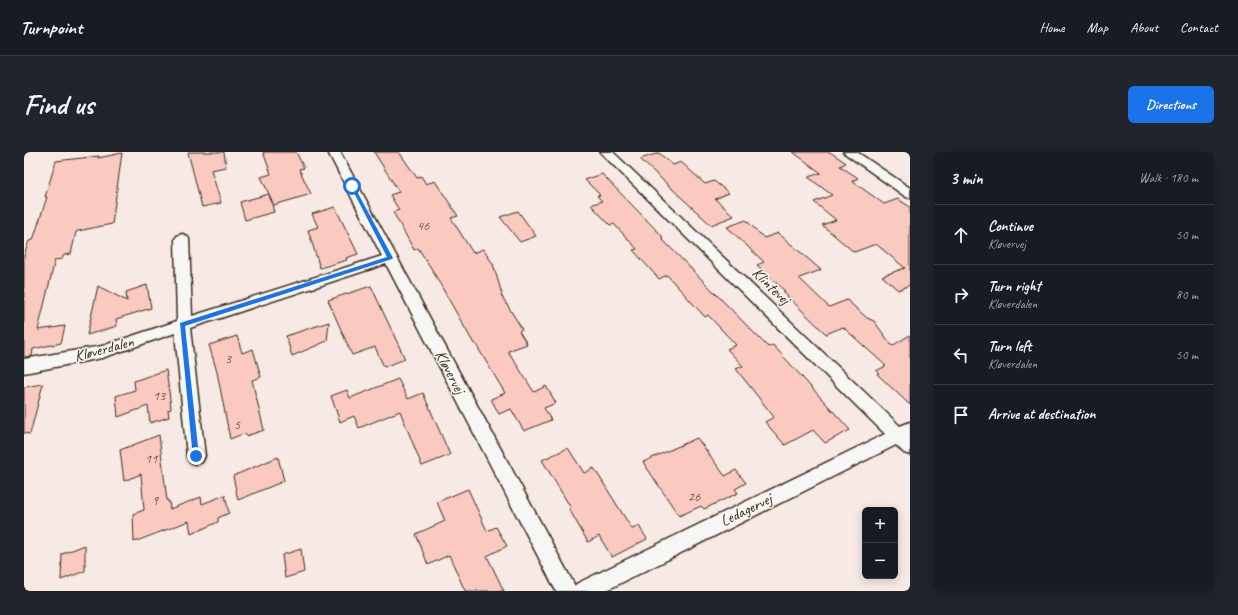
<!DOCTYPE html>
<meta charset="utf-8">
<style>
body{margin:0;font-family:Caveat,sans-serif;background:#20242c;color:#f1f3f6}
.controls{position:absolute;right:12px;bottom:12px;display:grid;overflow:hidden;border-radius:6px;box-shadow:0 2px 10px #0003}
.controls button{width:36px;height:36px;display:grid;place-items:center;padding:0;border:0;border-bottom:1px solid #363941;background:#171b24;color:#f1f3f6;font:20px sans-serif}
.stop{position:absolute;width:12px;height:12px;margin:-9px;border:3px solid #1a73e8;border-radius:50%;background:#fff}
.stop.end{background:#1a73e8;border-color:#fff;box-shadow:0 1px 4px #0008}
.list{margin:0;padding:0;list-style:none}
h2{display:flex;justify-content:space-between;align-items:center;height:52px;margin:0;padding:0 16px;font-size:17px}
h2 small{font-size:13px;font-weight:400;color:#9ea1a6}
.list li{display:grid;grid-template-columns:26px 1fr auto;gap:12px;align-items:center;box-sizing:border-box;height:60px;padding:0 16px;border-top:1px solid #363941}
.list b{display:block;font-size:15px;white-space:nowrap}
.list p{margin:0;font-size:13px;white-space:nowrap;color:#9ea1a6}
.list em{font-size:13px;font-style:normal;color:#9ea1a6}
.icon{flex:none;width:22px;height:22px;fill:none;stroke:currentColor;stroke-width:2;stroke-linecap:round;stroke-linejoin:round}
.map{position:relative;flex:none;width:886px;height:439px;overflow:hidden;border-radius:6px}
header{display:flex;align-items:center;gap:24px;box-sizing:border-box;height:56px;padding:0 20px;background:#171b24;border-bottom:1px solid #363941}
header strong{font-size:19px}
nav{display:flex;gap:22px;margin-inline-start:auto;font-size:14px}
.intro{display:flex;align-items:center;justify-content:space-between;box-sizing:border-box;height:96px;padding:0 24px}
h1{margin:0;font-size:28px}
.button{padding:10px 18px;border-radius:6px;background:#1a73e8;color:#fff;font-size:14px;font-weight:700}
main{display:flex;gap:24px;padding:0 24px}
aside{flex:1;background:#171b24;border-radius:6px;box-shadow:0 2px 10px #0003}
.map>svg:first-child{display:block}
</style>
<header>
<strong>Turnpoint</strong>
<nav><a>Home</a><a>Map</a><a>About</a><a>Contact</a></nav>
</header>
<div class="intro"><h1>Find us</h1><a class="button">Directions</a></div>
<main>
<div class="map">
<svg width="886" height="439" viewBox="0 0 886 439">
<rect width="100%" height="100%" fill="#f7e9e3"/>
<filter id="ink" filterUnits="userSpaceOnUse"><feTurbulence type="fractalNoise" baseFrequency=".025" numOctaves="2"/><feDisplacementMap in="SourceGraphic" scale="8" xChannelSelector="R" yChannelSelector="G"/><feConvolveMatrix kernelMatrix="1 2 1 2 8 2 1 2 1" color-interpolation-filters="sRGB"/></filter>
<g filter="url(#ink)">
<!-- building -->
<g fill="#facac1" stroke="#3b2a1e">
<polygon points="164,0 200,0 202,15 187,18 197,51 178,55"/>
<polygon points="239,0 272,0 280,16 275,17 287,42 250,53 237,25 247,22"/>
<polygon points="350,0 375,0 393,26 397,24 402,32 411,29 434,64 427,66 449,101 459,97 469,112 478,142 477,143 498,177 495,179 503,192 484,199 510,240 522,234 532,251 520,256 527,268 500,279 487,257 475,262 467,247 481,241 451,191 450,192 407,116 394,96 390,98 369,60 375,58 366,43 375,40"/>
<polygon points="769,0 806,0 822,11 816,14 834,26 828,29 860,52 874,47 886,55 886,133 874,138 858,124 881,116 852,92 830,100 798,73 812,68 790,50 808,43 784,25 797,21"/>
<polygon points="98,1 88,72 54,79 52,80 47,102 40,103 38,107 31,108 14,178 41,174 37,191 9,197 8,204 0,205 0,103 5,89 9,88 23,45 21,45 32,9 75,4 74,6"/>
<polygon points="635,1 649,13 657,10 681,32 690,29 705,41 691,47 710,64 687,73 616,7"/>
<polygon points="578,22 639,85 637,86 744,195 749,193 826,278 801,291 789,278 761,293 741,270 750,265 712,217 719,214 703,197 712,193 684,163 681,165 643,123 635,127 609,98 613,97 590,72 586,73 567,53 578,49 573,44 576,43 561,28"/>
<polygon points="245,42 250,60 221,68 216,50"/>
<polygon points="311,55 334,102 322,106 323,108 296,116 284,78 294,75 288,62"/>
<polygon points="494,59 512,84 496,90 476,65"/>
<polygon points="722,68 740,86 754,81 797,118 775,126 805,155 823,148 843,166 850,169 868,194 886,183 886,253 853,222 855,221 852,219 862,214 819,175 802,182 759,140 761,139 733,113 740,110 703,75"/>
<polygon points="123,133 127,156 92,167 93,174 63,183 74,134 103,149 102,140"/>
<polygon points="347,134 381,207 360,215 351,195 328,203 304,148"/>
<polygon points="305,170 303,189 268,204 262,184"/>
<polygon points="213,184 218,201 229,197 237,225 228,228 240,278 222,284 221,281 206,287 193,220 185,193"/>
<polygon points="142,218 146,247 147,257 144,258 145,265 126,271 124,254 94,265 92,244 111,238 110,229"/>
<polygon points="374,227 384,247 399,241 426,303 398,314 376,259 335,276 330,264 316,270 307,244 323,238 326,246"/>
<polygon points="19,232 6,282 0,281 0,235"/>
<polygon points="135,283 143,349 145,349 146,357 177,345 178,352 201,343 205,361 194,366 194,370 167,382 165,369 110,390 109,362 120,358 117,322 100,329 96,298"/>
<polygon points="673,286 701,324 712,318 722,331 711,337 714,341 680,357 677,354 655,364 619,310"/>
<polygon points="544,296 560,321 570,316 608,377 615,374 623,387 588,405 575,384 564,390 545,357 547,356 518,308"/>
<polygon points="254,305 260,329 214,348 209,324"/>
<polygon points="444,337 463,379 472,375 483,394 463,404 480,439 441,439 425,403 404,413 392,382 421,369 413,350"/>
<polygon points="61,393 61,419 37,428 38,402"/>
<polygon points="277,397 280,420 261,426 258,403"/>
</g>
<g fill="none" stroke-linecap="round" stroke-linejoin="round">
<!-- minor casing -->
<g stroke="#3b2a1e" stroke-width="3">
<g id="minor">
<polygon points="304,0 316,0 551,434 552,432 861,282 576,0 589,0 876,274 886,270 886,303 880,301 872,293 581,439 532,439 362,112 166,176 181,304 178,310 172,312 166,310 163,304 151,181 78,206 0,221 0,207 78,194 153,169 151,87 153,84 158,82 163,84 165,87 168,164 358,104"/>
<polygon points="819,0 833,0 886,36 886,46 882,45"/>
</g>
</g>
<!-- minor -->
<use href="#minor" fill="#f6f6f2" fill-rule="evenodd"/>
</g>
</g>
<!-- route -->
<polygon fill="#1a73e8" points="326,33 330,34 369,106 368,107 161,174 175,304 174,306 169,306 156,171 363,105"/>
<g text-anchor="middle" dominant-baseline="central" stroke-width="3" stroke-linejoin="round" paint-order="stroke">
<!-- number labels -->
<g font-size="14" fill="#6b5247">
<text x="399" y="73">46</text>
<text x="204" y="206">3</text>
<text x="135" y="243">13</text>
<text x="213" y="272">5</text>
<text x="127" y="306">11</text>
<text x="670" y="344">26</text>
<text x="131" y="348">9</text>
</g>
<!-- street labels -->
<g font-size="16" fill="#3b2a1e" stroke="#f6f6f2">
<text transform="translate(747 134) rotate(44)">Klintevej</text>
<text transform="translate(80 197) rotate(-15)">Kløverdalen</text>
<text transform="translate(426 220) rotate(62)">Kløvervej</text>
<text transform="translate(722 358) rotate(-26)">Ledagervej</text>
</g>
</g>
</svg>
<div class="controls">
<button>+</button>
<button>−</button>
</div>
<div class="stop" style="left:328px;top:34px"></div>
<div class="stop end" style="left:172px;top:304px"></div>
</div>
<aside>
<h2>3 min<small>Walk · 180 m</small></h2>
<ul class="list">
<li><svg class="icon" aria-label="ahead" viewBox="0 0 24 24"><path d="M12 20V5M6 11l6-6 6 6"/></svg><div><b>Continue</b><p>Kløvervej</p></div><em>50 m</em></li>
<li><svg class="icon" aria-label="right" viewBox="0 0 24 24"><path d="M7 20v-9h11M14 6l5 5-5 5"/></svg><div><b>Turn right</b><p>Kløverdalen</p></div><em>80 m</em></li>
<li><svg class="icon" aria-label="left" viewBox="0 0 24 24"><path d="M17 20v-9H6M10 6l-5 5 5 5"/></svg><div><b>Turn left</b><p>Kløverdalen</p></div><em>50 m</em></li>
<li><svg class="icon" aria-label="arrive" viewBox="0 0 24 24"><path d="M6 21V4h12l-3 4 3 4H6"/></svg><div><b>Arrive at destination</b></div></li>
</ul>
</aside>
</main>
